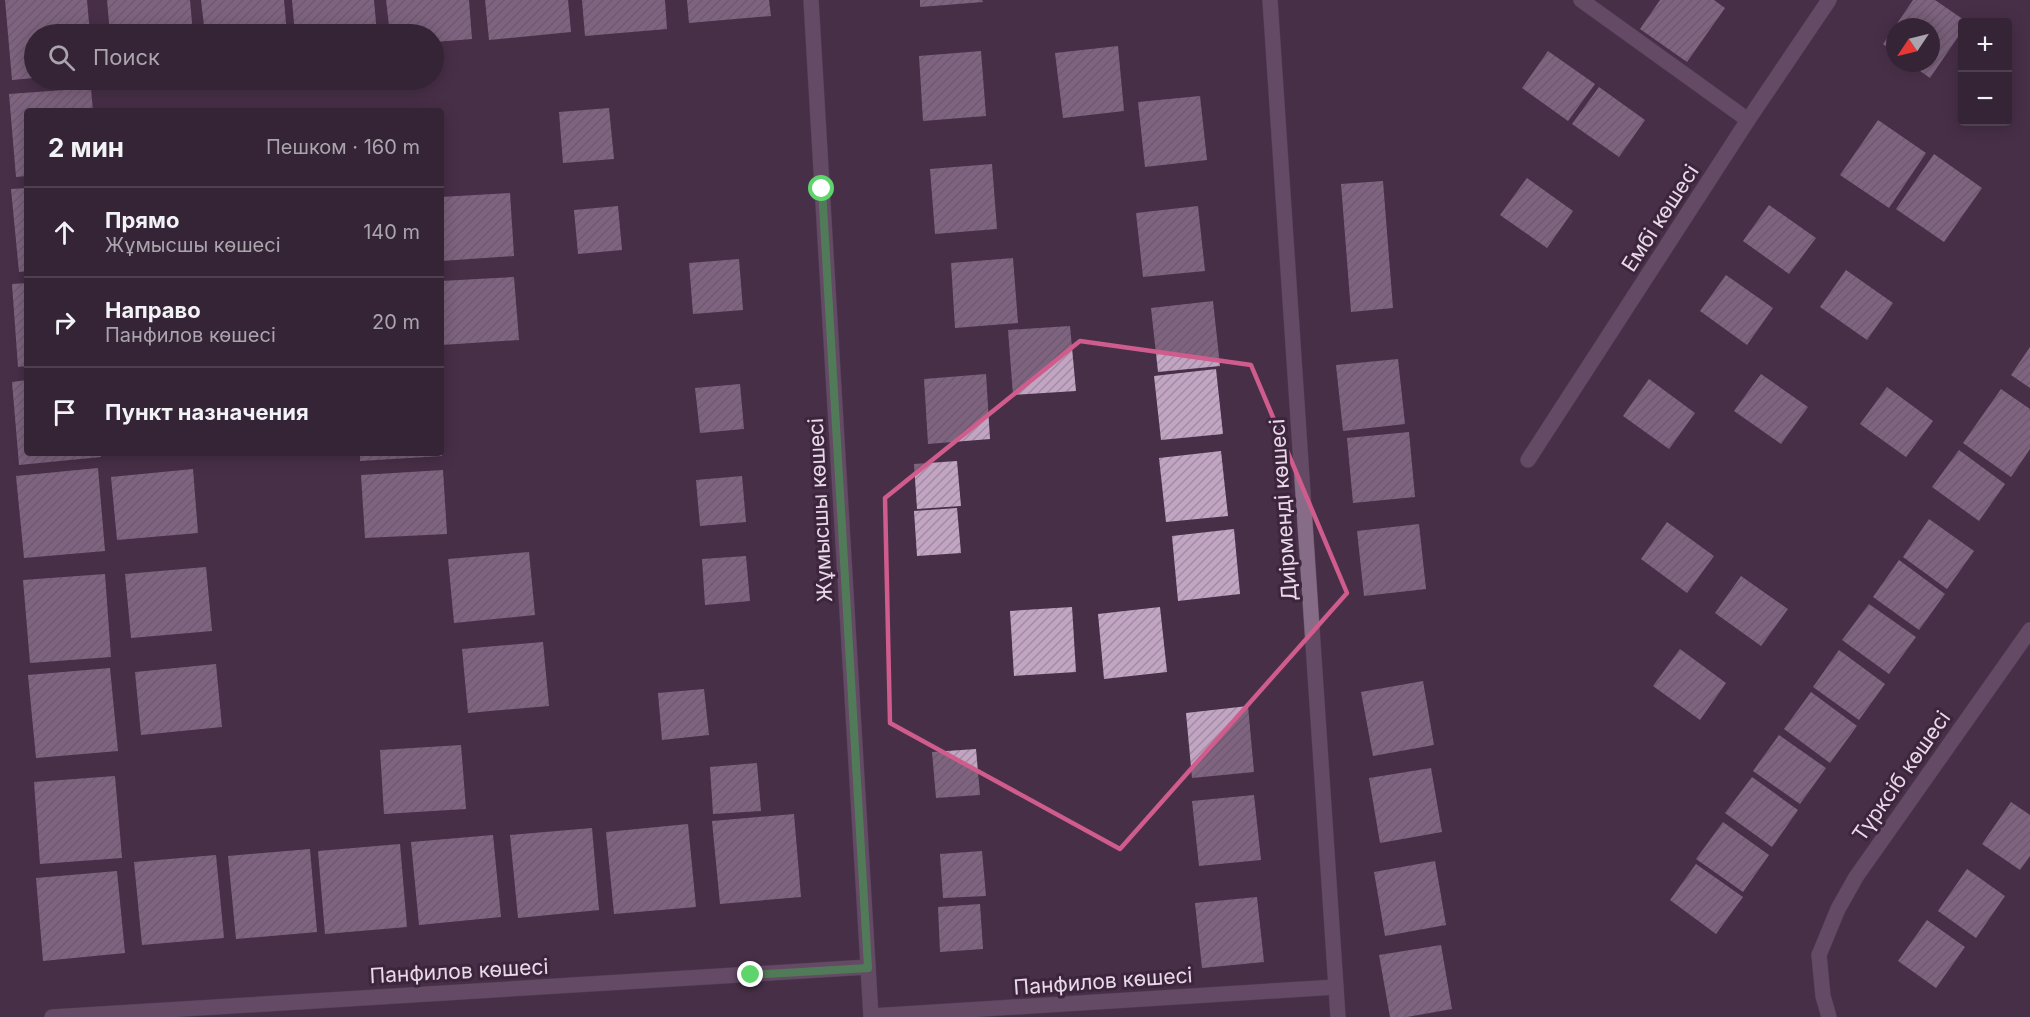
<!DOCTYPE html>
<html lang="ru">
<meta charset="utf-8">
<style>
body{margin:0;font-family:Inter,sans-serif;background:#3d2b3e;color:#f1f3f6}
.controls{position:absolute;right:18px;top:18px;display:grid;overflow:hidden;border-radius:6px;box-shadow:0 3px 15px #0003}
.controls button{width:54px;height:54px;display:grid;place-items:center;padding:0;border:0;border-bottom:2px solid #4f4051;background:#352336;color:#f1f3f6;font:30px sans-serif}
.compass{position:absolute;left:1886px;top:18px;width:54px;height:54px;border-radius:50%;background:#352336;box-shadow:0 3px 15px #0003;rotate:235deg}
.stop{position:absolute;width:18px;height:18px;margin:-14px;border:4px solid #5ed56c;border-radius:50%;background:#fff}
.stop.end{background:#5ed56c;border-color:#fff;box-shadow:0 2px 6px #0008}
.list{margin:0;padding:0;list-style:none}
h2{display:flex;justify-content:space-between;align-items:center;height:78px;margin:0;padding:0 24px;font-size:26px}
h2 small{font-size:20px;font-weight:400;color:#aaa4ad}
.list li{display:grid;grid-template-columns:39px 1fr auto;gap:18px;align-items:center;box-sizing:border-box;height:90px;padding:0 24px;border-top:2px solid #4f4051}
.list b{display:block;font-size:22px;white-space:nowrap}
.list p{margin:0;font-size:20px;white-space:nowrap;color:#aaa4ad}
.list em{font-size:20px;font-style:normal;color:#aaa4ad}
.icon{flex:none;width:33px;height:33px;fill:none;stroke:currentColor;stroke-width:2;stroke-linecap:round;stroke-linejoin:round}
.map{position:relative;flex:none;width:2030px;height:1017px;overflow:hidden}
.search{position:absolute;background:#352336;box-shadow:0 3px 15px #0003;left:24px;top:24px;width:420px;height:66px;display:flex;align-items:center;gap:15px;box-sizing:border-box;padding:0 21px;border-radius:33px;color:#aaa4ad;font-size:22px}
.panel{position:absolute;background:#352336;box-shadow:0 3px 15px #0003;left:24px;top:108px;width:420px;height:348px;border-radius:6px}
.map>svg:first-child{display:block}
</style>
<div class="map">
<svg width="2030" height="1017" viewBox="0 0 2030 1017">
<defs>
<pattern id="building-hatch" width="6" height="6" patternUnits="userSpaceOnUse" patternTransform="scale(1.5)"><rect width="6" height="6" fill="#c2a5c2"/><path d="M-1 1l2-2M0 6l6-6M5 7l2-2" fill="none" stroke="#a38ca3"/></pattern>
</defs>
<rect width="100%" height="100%" fill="#472f48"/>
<!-- building -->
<g fill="url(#building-hatch)">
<polygon points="5,0 87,0 90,34 34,34 34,78 12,80"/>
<polygon points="107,0 190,0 193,34 110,34"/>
<polygon points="201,0 284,0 287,34 205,34"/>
<polygon points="292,0 374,0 377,34 295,34"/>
<polygon points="386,0 469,0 472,39 434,42 434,34 390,34"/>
<polygon points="485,0 568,0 571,32 489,40"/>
<polygon points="582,0 665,0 667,29 585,36"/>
<polygon points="687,0 769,0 771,16 689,23"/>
<polygon points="920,0 982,0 983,2 920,7"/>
<polygon points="1660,0 1714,0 1725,8 1687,62 1640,29"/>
<polygon points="1913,0 1935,0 1967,22 1962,22 1962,31 1930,78 1909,63 1931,63 1931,27 1895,27 1895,53 1883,44"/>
<polygon points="1118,46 1124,111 1063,118 1055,53"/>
<polygon points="981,51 986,116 923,121 919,56"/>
<polygon points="1548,51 1595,84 1568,121 1522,88"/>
<polygon points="1599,87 1645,120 1619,157 1572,124"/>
<polygon points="91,88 93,111 27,111 27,176 16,177 9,94"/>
<polygon points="1200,96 1207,160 1145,167 1138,102"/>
<polygon points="609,108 614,159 563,163 559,112"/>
<polygon points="1878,120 1926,153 1889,208 1840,175"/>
<polygon points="1934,154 1982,188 1944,242 1896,209"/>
<polygon points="992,164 997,229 935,234 930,169"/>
<polygon points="1527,178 1573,211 1547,248 1500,215"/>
<polygon points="1383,181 1393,308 1351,312 1341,184"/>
<polygon points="27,188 27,271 19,272 11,189"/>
<polygon points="510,193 514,256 441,261 441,197"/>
<polygon points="1769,205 1816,238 1789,274 1743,241"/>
<polygon points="618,206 622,250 578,254 574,210"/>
<polygon points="1198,206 1205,271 1143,277 1136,213"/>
<polygon points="1013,258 1018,323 955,328 951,263"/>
<polygon points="739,259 743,310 693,314 689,263"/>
<polygon points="1846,270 1893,303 1867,340 1820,307"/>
<polygon points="1726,275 1773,308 1747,345 1700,311"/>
<polygon points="514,277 519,340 441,345 441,281"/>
<polygon points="27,283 27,366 18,367 12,284"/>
<polygon points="1213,301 1220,366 1158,372 1151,308"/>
<polygon points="1070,326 1076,391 1013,395 1008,330"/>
<polygon points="2030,347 2030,388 2011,375"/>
<polygon points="1398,359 1405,424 1343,431 1336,365"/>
<polygon points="1216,369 1223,434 1161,440 1154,376"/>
<polygon points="986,374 990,439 928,444 924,379"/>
<polygon points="1761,374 1808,407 1781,444 1734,411"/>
<polygon points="1649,379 1695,413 1669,449 1623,416"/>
<polygon points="27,380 27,453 101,453 101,457 19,465 12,382"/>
<polygon points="740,384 744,429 700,433 695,388"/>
<polygon points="1887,387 1933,421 1906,457 1860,424"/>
<polygon points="2001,389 2030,409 2030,449 2011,477 1963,443"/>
<polygon points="1409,432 1415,497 1353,503 1347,438"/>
<polygon points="1959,450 2005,484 1979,521 1932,487"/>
<polygon points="1221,451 1228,516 1166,522 1159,458"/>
<polygon points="360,453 442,453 442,456 360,461"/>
<polygon points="957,461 961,506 917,509 914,464"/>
<polygon points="98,468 105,551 24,558 16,476"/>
<polygon points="193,469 198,533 117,540 111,477"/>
<polygon points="443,470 447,534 365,538 361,475"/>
<polygon points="742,476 746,522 700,526 696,480"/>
<polygon points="957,508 961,553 917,556 914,511"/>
<polygon points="1929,519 1974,551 1947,589 1903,557"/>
<polygon points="1667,522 1714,556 1687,593 1641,559"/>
<polygon points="1419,524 1426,589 1364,596 1357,531"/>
<polygon points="1234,529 1240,594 1178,601 1172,536"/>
<polygon points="529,552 535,615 454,623 448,559"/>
<polygon points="746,556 750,601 705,605 702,559"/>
<polygon points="1899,560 1945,594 1919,630 1873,597"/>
<polygon points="206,567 212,631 131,638 125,574"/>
<polygon points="105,574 111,657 30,663 23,580"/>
<polygon points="1741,576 1788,609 1761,646 1715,613"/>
<polygon points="1869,604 1916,637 1889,674 1842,640"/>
<polygon points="1072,607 1076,672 1014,676 1010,611"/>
<polygon points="1160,607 1167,672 1104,679 1098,614"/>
<polygon points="543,642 549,706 468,713 462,649"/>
<polygon points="1680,649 1726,683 1700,720 1653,686"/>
<polygon points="1839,650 1885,684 1859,720 1813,687"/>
<polygon points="216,664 222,727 141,735 135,672"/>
<polygon points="110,668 118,751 36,758 28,675"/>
<polygon points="1423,681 1434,745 1373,756 1361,692"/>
<polygon points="704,689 709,735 662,740 658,693"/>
<polygon points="1811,692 1857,726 1830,763 1784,729"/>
<polygon points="1248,706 1254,772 1192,778 1186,713"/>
<polygon points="1779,735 1826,768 1800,804 1753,771"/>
<polygon points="461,745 466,809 384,814 380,750"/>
<polygon points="976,749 980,795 936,798 932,752"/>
<polygon points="757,763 761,811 713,814 710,767"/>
<polygon points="1431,768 1442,832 1380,843 1369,778"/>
<polygon points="115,776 122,858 40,864 34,782"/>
<polygon points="1752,777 1798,810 1772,847 1725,813"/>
<polygon points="1254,795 1261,860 1199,866 1192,801"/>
<polygon points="2011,802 2030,815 2030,856 2020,870 1982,844"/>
<polygon points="794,814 801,897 720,904 712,821"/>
<polygon points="1723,822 1769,855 1743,892 1696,859"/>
<polygon points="688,824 696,907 614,914 606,832"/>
<polygon points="592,828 599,910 518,918 510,835"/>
<polygon points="493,835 501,917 419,925 411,842"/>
<polygon points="400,844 407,927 325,934 318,851"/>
<polygon points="310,849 317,932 236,939 228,856"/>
<polygon points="982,851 986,896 943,898 940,854"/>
<polygon points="216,855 224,938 142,945 134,862"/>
<polygon points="1435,861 1446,925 1385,936 1374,872"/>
<polygon points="1696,864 1743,897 1716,934 1670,900"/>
<polygon points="1967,869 2005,896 1976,938 1938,911"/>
<polygon points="117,871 125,953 43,961 36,878"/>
<polygon points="1257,897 1264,962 1202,968 1195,903"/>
<polygon points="980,904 983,949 940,952 938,907"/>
<polygon points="1927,920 1965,947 1936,988 1898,961"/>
<polygon points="1441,945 1452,1009 1407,1017 1390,1017 1379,955"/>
</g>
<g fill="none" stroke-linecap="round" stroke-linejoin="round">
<!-- lane casing -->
<g stroke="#614d61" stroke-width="16">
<g id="lane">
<polyline points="1581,0 1748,120"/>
<polyline points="1819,955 1823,996 1829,1017"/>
</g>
</g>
<!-- street casing -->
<g stroke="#614d61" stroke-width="16">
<g id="street">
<polyline points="811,0 871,1017"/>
<polyline points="1270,0 1338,1017"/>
<polyline points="1528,460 1748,120 1829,0"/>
<polyline points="1819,955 1838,909 1856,877 2030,630"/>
<polyline points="871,1016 1336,987"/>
<polyline points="52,1017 868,967"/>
</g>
</g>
<!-- lane -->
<use href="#lane" stroke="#876c88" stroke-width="15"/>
<!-- street -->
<use href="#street" stroke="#876c88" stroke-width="15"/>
</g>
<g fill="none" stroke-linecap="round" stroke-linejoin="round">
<!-- route -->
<polyline stroke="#5ed56c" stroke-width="8" points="751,975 868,968 822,189"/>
</g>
<!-- marked area -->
<path d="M0 0H2030V1017H0ZM1080,341l171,24 96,228 -227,256 -230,-126 -5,-225z" fill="#472f48" fill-opacity=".55" fill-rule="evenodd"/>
<path fill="none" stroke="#cf5c8c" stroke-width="4.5" stroke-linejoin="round" d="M1080,341l171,24 96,228 -227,256 -230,-126 -5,-225z"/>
<g text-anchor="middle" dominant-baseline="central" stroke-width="6" stroke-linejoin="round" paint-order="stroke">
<!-- street labels -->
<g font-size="21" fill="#e8d9e8" stroke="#3c253d">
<text transform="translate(1660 218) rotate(-57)">Ембі көшесі</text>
<text transform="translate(820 510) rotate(-93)">Жұмысшы көшесі</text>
<text transform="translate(1283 510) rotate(-94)">Диірменді көшесі</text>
<text transform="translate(1901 776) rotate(-55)">Түрксіб көшесі</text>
<text transform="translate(459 971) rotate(-3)">Панфилов көшесі</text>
<text transform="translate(1103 981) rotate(-4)">Панфилов көшесі</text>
</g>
</g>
</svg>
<div class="controls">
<button>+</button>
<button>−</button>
</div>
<svg class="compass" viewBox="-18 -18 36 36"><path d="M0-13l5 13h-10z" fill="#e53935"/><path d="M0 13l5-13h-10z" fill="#aaa4ad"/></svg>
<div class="stop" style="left:822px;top:189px"></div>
<div class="stop end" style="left:751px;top:975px"></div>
<div class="search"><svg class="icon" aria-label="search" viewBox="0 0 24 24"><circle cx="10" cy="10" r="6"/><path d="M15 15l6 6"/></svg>Поиск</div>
<section class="panel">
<h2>2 мин<small>Пешком · 160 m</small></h2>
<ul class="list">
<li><svg class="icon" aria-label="ahead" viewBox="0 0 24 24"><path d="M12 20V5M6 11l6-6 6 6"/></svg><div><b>Прямо</b><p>Жұмысшы көшесі</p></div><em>140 m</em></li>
<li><svg class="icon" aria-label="right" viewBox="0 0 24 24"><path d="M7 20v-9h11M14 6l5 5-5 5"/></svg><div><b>Направо</b><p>Панфилов көшесі</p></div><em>20 m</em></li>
<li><svg class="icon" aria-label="arrive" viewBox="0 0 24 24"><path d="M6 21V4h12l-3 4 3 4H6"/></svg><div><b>Пункт назначения</b></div></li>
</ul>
</section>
</div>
